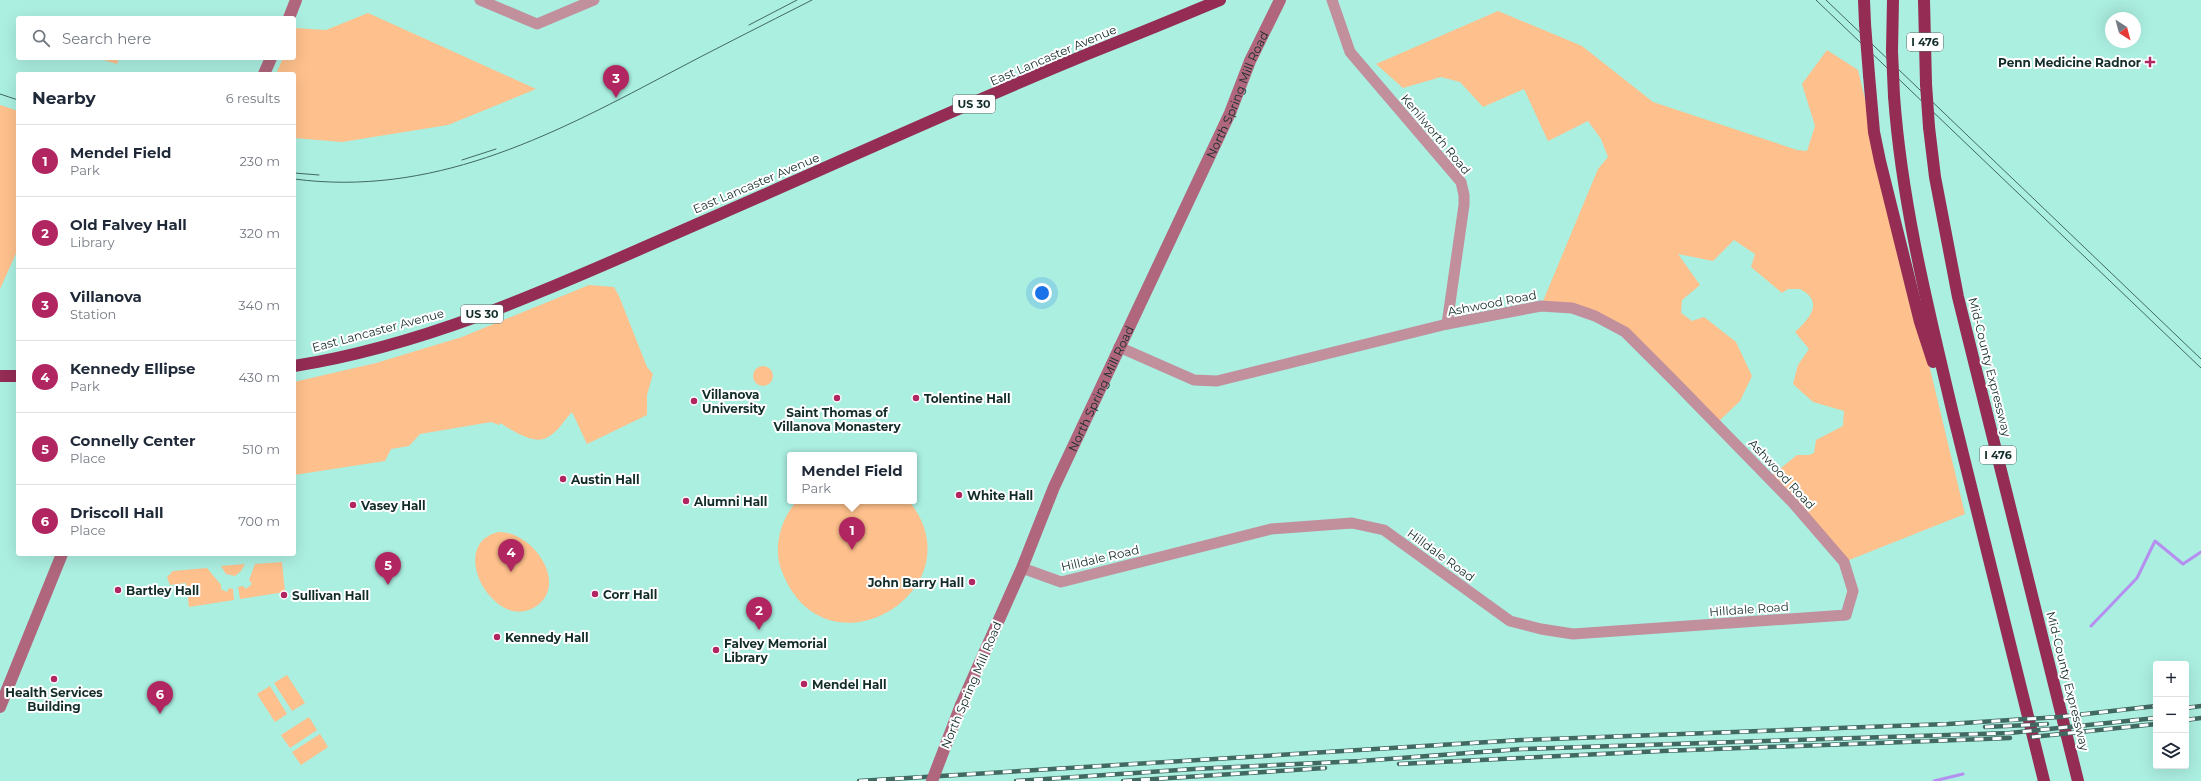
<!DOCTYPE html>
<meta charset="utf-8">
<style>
body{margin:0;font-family:Montserrat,sans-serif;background:#f6f6f7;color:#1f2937}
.controls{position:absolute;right:12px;bottom:12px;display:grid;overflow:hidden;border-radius:4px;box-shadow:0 4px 16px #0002}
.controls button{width:36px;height:36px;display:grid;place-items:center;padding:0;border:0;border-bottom:1px solid #e0e1e3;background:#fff;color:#1f2937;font:20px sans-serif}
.compass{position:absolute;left:2105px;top:12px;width:36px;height:36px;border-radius:50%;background:#fff;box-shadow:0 4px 16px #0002;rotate:144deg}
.you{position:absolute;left:1042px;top:293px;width:14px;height:14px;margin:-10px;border:3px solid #fff;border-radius:50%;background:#1a73e8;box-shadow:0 0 0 6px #1a73e833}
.badge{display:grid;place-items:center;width:26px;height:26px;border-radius:50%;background:#b12560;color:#fff;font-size:13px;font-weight:700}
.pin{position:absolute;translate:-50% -33px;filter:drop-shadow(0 1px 2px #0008)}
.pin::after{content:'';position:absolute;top:21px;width:14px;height:12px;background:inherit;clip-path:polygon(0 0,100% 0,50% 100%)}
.popup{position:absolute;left:787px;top:452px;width:130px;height:52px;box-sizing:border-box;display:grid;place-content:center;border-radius:4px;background:#fff;filter:drop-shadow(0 1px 3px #0005);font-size:13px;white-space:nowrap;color:#747a83}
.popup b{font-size:15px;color:#1f2937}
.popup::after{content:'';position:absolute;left:50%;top:100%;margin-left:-8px;border:8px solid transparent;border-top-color:#fff}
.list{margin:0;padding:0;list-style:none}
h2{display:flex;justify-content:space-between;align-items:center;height:52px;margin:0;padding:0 16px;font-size:17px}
h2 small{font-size:13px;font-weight:400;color:#747a83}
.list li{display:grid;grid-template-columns:26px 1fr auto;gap:12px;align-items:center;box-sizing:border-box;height:72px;padding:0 16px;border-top:1px solid #e0e1e3}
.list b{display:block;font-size:15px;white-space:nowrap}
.list p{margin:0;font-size:13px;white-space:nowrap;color:#747a83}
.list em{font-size:13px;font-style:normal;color:#747a83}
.icon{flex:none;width:22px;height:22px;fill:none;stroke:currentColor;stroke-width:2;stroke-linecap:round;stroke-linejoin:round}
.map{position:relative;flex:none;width:2201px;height:781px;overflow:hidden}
.search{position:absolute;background:#fff;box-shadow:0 4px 16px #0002;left:16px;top:16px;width:280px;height:44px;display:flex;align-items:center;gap:10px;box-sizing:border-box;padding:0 14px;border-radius:4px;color:#747a83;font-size:15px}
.panel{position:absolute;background:#fff;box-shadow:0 4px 16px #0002;left:16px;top:72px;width:280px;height:484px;border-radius:4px}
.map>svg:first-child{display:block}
</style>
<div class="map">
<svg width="2201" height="781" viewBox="0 0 2201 781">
<rect width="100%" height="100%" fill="#abefe1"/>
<!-- green -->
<g fill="#fec08c">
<path d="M1498,11l84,35 71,56 144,48 10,1 8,-25 -13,-42 25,-34 31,20 107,444 -121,48 -75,-84 28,-23h12l5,-2 2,-13 27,-14 1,-15 -31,-9 -20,-18 5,-19 11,-16 -14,-17c14,-13 30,-30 5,-43h-12l-6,4 -31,-26 4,-13 -21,-14 -21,21 -35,-7 22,31 -18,15 -1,13 11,8 12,-4 32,25 16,34 -12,25 -24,23 -91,-92 -30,-16 -54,-10 57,-137 10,-12 -7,-18 -13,-18 -40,20 -24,-52 -41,18 -23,-25 -19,-5 -38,11 -27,-24z"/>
<polygon points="368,13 536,89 448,125 342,142 294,138 294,74 276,74 283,58 294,58 295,28 326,30"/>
<polygon points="97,58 119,58 117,64"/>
<polygon points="0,105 18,111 18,249 0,289"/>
<path d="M589,285l25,2 5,9 28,71 6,7 -6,21v20l-60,29 -15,-32c-8,8 -14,20 -24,25 -14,9 -36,-7 -48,-14l-1,2 -8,-3 -71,12 -11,12 -18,3 -6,12 -91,14v-93l82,-19 86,-26z"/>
<circle cx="763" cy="376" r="10"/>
<path d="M797,501h112c72,89 -86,184 -128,68 -8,-22 0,-51 16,-68z"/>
<path d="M499,532c32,-1 69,49 39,73 -42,32 -94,-61 -39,-73z"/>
<polygon points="282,562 285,592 240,599 238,587 243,586 246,589 252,584 249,580 255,564"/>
<polygon points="245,564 241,571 235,576 226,574 221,566"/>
<polygon points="207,568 221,585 221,589 227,592 229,588 233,589 234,600 189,607 186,583 170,585 167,577 173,571"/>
<polygon points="287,675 305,703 292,711 274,683"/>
<polygon points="270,686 287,714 275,722 257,694"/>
<polygon points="309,717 317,730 290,748 281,735"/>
<polygon points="320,734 328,747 301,765 292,752"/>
</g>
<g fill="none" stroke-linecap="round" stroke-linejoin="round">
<!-- stream -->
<g stroke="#b58ff0" stroke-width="3">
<polyline points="2091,626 2137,578 2155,541 2183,564 2201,552"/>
<polyline points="1934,781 1963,774"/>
</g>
<!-- street -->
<g stroke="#c28f9d" stroke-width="11">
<polyline points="480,0 537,24 594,0"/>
<polyline points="1332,0 1350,52 1461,182 1464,195 1464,205 1447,324"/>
<polyline points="1022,568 1061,582 1271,529 1352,523 1384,530 1510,621 1541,629 1573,634 1846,615 1853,591 1844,562 1793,503 1673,380 1625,332 1595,316 1572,308 1541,306 1447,324 1217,381 1194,380 1119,347"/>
</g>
<!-- secondary -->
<g stroke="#b0677d" stroke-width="12">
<polyline points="289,18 296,0"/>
<polyline points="264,74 271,58"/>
<path id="s1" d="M961,705l61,-137 32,-81 176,-374 20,-52 30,-61"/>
<polyline points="0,707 62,554"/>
</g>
<!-- highway -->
<g stroke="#942c54" stroke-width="12">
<polyline points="1864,0 1865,24"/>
<polyline points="1924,0 1926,84"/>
<polyline points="1892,51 1893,0"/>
<polyline points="1869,75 1874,132 1880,161 1920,322 1933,362"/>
<path d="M1894,96c8,110 35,216 60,322 30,121 60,242 90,363"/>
<polyline points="1929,127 1935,177 1958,297 2078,781"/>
<path d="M294,366c148,-23 287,-92 424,-151 124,-54 247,-111 372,-162 43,-17 87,-35 130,-53"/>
<polyline points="0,376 18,376"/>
</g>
<!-- tram -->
<g stroke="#416962" stroke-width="1">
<polyline points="1816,0 2201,368"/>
<polyline points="1826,0 2201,359"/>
<polyline points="749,25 797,0"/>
<polyline points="0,94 18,100"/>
<polyline points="462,160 496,149"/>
<polyline points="294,173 319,175"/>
<path d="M294,179c137,18 253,-41 370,-103 49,-26 99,-51 148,-76"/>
</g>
<!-- rail casing -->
<g stroke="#416962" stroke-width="4.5">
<g id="rail">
<polyline points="2186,708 2201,706"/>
<polyline points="2186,720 2201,718"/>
<polyline points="1985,727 2047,724"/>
<polyline points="2032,737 2156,724"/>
<polyline points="1399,764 1662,751 2010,738"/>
<polyline points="859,781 1521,740 1948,724 2059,717 2156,706"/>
<polyline points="1016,781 1194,769 1361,761 1521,749 2010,733 2156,718"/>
<polyline points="1123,781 1325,768"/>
</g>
</g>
<!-- rail -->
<use href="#rail" stroke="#fff" stroke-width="3" stroke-dasharray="9" stroke-linecap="butt"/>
<!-- secondary-bridge -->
<polyline stroke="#b0677d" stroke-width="12" points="932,781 961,705"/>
<!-- highway-bridge -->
<g stroke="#942c54" stroke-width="12">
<polyline points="1865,24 1869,75"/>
<polyline points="1892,51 1894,96"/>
<polyline points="1926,84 1929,127"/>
</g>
</g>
<!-- markers -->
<g fill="#b12560" stroke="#fff" stroke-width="1.5">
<path d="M2148 56h4v4h4v4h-4v4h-4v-4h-4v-4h4z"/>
<circle cx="837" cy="398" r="4"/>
<circle cx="916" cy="398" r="4"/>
<circle cx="694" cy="401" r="4"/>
<circle cx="563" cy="479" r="4"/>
<circle cx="959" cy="495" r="4"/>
<circle cx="686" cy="501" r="4"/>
<circle cx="353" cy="505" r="4"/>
<circle cx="972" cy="582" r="4"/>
<circle cx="118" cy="590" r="4"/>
<circle cx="595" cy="594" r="4"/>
<circle cx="284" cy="595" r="4"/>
<circle cx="497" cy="637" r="4"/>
<circle cx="716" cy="650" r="4"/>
<circle cx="54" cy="679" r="4"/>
<circle cx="804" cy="684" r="4"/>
</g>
<g text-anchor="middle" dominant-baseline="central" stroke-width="4" stroke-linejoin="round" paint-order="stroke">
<!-- shield labels -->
<g fill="#fff" stroke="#596c69" stroke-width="1">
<rect x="1907" y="33" width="36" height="18" rx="3"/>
<rect x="953" y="95" width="42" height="18" rx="3"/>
<rect x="461" y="305" width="42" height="18" rx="3"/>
<rect x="1980" y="446" width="36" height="18" rx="3"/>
</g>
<g font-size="11" font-weight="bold" fill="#122d29">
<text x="1925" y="42">I 476</text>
<text x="974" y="104">US 30</text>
<text x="482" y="314">US 30</text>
<text x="1998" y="455">I 476</text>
</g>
<!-- street labels -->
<g font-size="12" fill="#122d29" stroke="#fff">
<text transform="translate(1053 55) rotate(-23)">East Lancaster Avenue</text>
<text stroke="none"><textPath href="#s1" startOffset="670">North Spring Mill Road</textPath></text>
<text transform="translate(1436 134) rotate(50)">Kenilworth Road</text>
<text transform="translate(756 183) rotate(-23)">East Lancaster Avenue</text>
<text transform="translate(1492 303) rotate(-11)">Ashwood Road</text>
<text transform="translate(378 330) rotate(-15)">East Lancaster Avenue</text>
<text transform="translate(1990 367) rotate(76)">Mid-County Expressway</text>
<text stroke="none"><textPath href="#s1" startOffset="346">North Spring Mill Road</textPath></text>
<text transform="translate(1782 474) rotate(47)">Ashwood Road</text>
<text transform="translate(1441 555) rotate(36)">Hilldale Road</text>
<text transform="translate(1100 558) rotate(-13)">Hilldale Road</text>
<text transform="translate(1749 609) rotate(-4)">Hilldale Road</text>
<text transform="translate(2068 681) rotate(76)">Mid-County Expressway</text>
<text transform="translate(971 685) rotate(-67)">North Spring Mill Road</text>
</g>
<!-- poi labels -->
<g font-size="12" font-weight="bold" fill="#122d29" stroke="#fff" text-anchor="start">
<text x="2141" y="62" text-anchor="end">Penn Medicine Radnor</text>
<text x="702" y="394">Villanova<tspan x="702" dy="14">University</tspan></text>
<text x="924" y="398">Tolentine Hall</text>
<text x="837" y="412" text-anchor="middle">Saint Thomas of<tspan x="837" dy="14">Villanova Monastery</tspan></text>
<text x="571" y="479">Austin Hall</text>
<text x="967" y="495">White Hall</text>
<text x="694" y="501">Alumni Hall</text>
<text x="361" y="505">Vasey Hall</text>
<text x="964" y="582" text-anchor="end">John Barry Hall</text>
<text x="126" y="590">Bartley Hall</text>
<text x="603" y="594">Corr Hall</text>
<text x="292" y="595">Sullivan Hall</text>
<text x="505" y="637">Kennedy Hall</text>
<text x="724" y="643">Falvey Memorial<tspan x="724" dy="14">Library</tspan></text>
<text x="812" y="684">Mendel Hall</text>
<text x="54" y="692" text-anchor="middle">Health Services<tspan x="54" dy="14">Building</tspan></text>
</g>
</g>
</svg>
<div class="controls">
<button>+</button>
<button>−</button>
<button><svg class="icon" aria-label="layers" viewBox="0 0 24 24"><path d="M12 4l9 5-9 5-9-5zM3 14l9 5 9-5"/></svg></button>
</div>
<svg class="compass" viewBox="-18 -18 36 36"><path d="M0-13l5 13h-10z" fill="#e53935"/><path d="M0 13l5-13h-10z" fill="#747a83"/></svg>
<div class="you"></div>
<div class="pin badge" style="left:852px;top:550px">1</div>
<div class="popup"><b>Mendel Field</b>Park</div>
<div class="pin badge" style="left:759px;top:630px">2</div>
<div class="pin badge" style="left:616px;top:98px">3</div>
<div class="pin badge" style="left:511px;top:572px">4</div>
<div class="pin badge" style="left:388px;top:585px">5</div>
<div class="pin badge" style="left:160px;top:714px">6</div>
<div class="search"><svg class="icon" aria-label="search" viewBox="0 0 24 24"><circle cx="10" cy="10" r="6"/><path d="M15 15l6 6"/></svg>Search here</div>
<section class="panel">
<h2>Nearby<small>6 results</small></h2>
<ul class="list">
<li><span class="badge">1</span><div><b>Mendel Field</b><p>Park</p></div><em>230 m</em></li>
<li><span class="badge">2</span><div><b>Old Falvey Hall</b><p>Library</p></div><em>320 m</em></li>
<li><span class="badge">3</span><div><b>Villanova</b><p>Station</p></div><em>340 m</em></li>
<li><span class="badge">4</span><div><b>Kennedy Ellipse</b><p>Park</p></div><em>430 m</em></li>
<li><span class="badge">5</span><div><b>Connelly Center</b><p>Place</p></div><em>510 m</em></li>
<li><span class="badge">6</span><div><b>Driscoll Hall</b><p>Place</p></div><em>700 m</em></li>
</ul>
</section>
</div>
